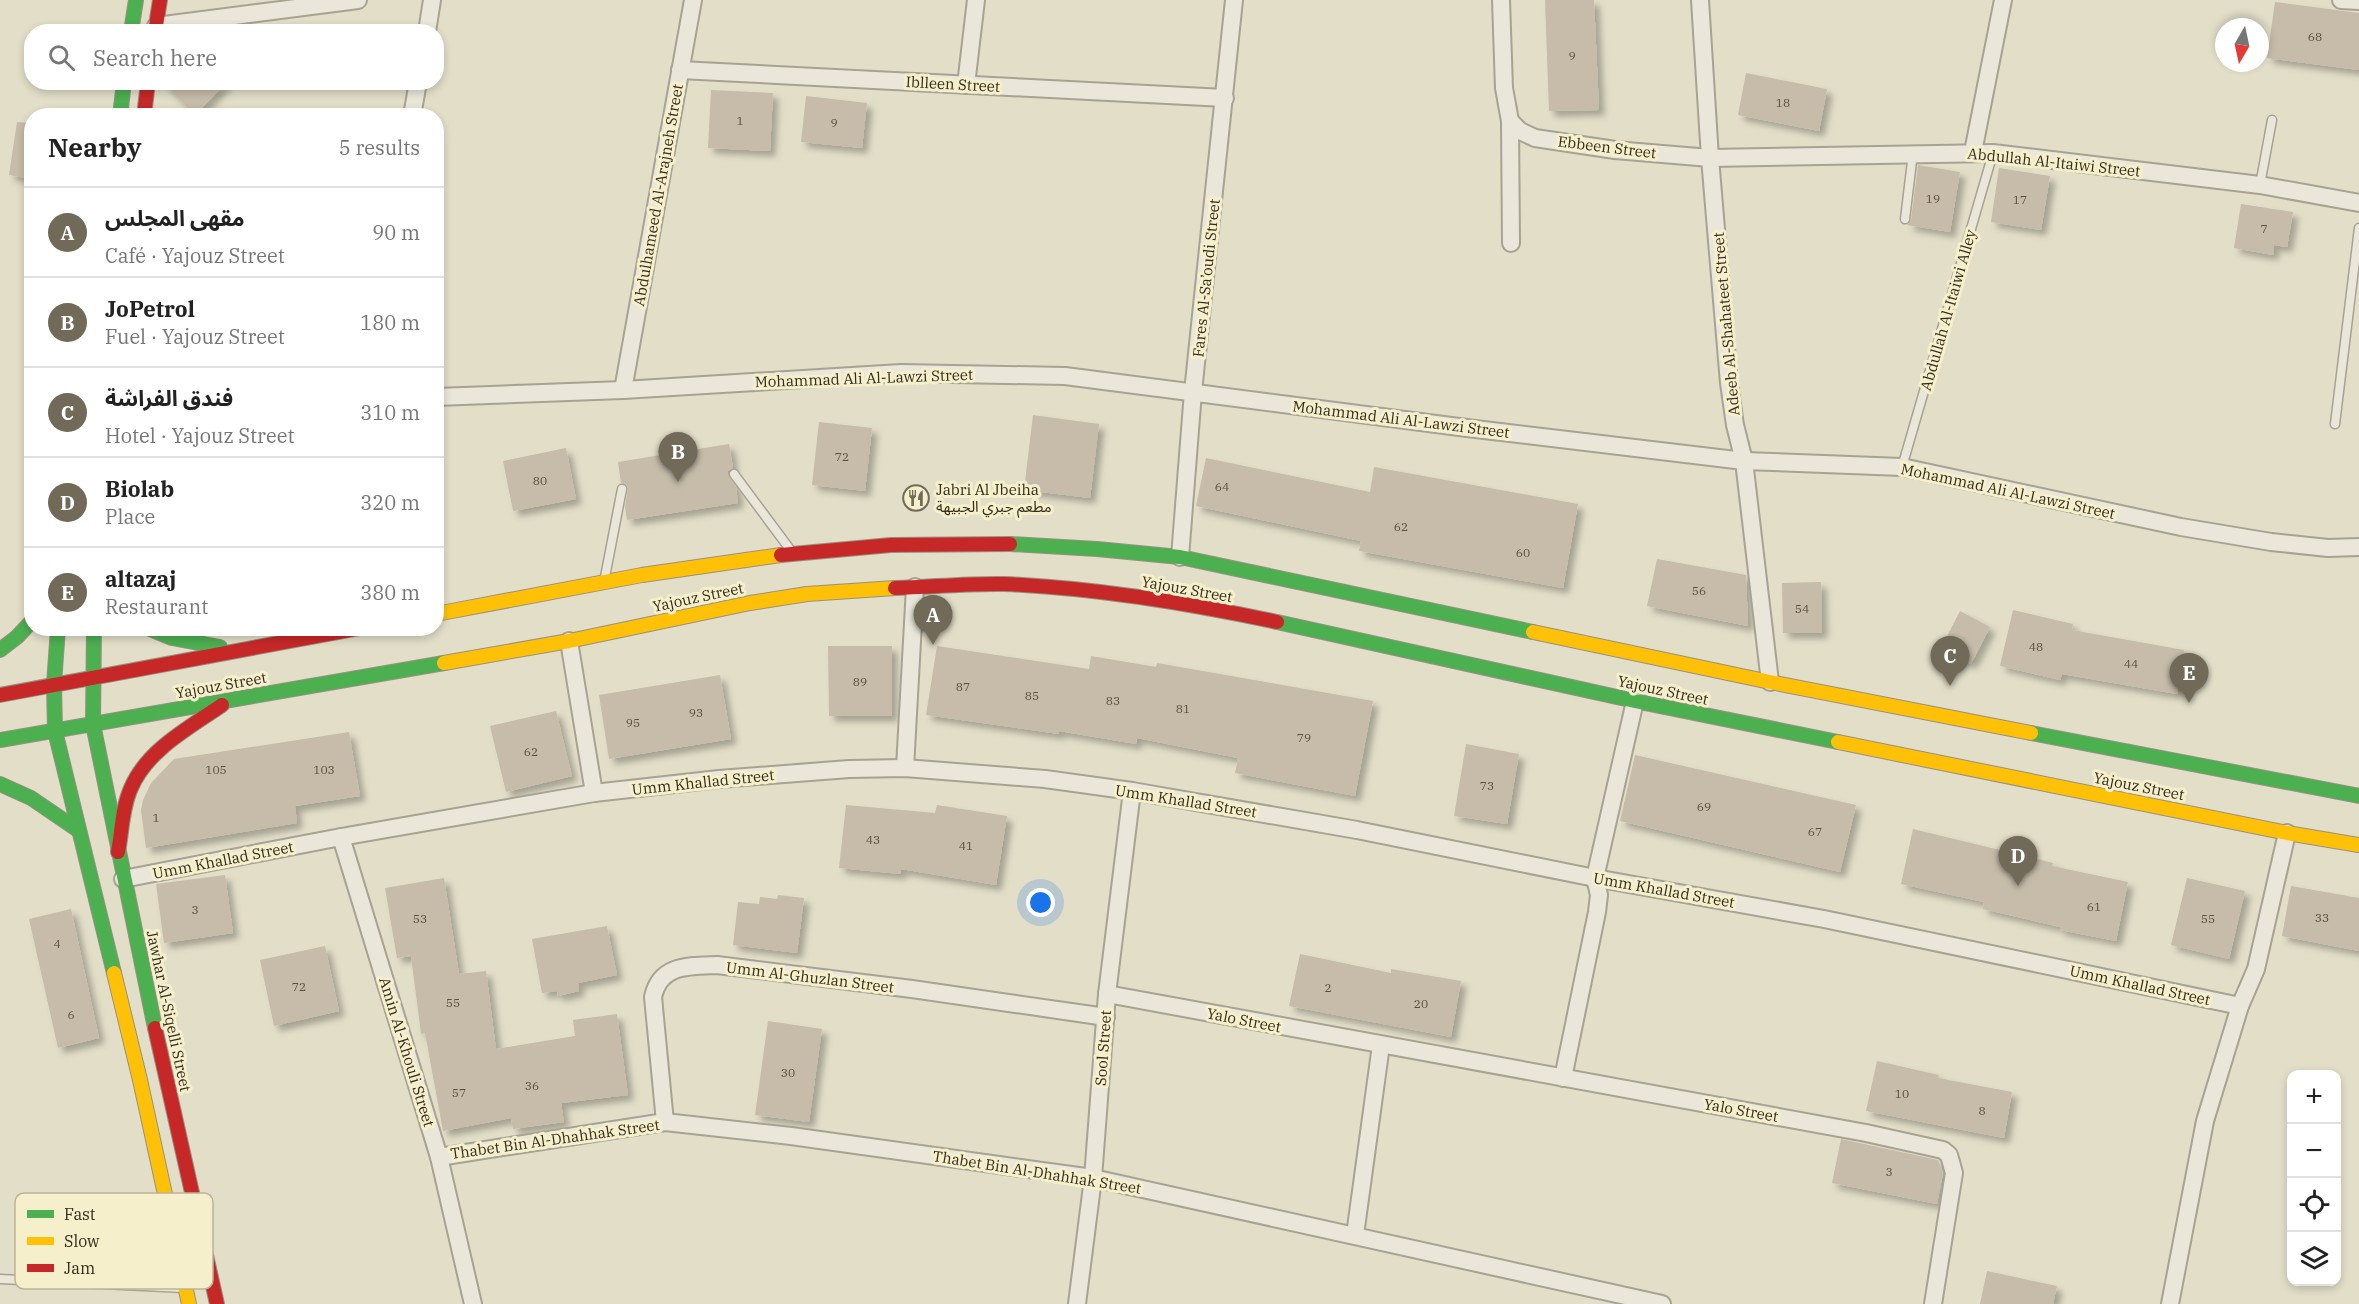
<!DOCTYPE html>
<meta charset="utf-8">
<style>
body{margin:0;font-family:"IBM Plex Serif","Noto Sans Arabic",serif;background:#f6f6f6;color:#222}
.controls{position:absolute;right:18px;bottom:18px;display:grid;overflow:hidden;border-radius:12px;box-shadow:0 3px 9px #0003}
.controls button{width:54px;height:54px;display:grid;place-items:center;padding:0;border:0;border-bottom:2px solid #e0e0e0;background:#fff;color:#222;font:30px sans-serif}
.compass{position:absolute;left:2215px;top:18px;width:54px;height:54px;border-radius:50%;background:#fff;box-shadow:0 3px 9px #0003;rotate:189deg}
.you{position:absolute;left:1041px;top:903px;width:21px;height:21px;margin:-15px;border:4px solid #fff;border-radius:50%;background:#1a73e8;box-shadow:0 0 0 9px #1a73e833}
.badge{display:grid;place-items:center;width:39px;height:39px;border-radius:50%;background:#716a58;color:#fff;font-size:20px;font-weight:700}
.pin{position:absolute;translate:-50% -50px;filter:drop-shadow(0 2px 3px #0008)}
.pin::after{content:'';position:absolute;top:32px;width:21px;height:18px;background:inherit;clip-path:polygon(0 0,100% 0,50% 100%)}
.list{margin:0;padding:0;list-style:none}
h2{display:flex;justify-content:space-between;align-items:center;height:78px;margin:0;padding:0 24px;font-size:26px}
h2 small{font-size:20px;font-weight:400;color:#767676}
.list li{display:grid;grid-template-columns:39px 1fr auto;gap:18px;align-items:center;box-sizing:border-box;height:90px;padding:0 24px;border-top:2px solid #e0e0e0}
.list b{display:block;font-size:22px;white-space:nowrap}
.list p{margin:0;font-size:20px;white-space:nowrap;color:#767676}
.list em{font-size:20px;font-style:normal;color:#767676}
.icon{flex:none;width:33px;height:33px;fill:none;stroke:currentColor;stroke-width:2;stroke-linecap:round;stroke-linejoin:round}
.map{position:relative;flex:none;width:2359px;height:1304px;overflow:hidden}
.search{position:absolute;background:#fff;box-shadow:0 3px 9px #0003;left:24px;top:24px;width:420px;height:66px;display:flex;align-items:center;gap:15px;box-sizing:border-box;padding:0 21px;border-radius:24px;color:#767676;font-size:22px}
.panel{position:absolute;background:#fff;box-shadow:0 3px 9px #0003;left:24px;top:108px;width:420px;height:528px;border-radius:24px}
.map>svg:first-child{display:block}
</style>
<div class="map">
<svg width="2359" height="1304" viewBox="0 0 2359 1304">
<defs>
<filter id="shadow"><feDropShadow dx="5.5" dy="5.5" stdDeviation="3" flood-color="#0004"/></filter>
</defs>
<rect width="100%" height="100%" fill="#e2dec8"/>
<!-- building -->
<g fill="#c6bca9" filter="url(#shadow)">
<polygon points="1545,0 1594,0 1599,110 1549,111"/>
<polygon points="2275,2 2359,13 2359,70 2267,58"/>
<polygon points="1746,73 1827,89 1819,131 1738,115"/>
<polygon points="162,82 227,82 195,115"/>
<polygon points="711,90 773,93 770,151 708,148"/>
<polygon points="806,96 867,103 862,148 801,142"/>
<polygon points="17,122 32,123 32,179 9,175"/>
<polygon points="1918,165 1960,172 1950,232 1907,225 1911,220"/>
<polygon points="1999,168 2050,176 2041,230 1991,222"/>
<polygon points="2241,204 2293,212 2287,247 2274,245 2273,255 2234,248"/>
<polygon points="1033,415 1099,424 1090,498 1024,490"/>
<polygon points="819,422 872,428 865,491 812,485"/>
<polygon points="729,444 733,468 728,471 728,475 736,487 738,503 627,520 625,507 628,488 626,484 621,483 618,462"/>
<polygon points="566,448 576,499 513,511 503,461"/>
<polygon points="1206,458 1370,492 1374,467 1578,504 1563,588 1359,551 1361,541 1196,506"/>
<polygon points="1657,559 1746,575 1748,626 1647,606"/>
<polygon points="1821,582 1822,633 1783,633 1782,583"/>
<polygon points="2013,610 2073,624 2072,630 2184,650 2177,694 2062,674 2060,680 2000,666"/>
<polygon points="1960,611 1990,627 1971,664 1941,648"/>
<polygon points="828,646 892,646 892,716 829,716"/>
<polygon points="937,646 1089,669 1091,656 1156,667 1157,663 1373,701 1355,796 1235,773 1238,758 1137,738 1136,744 1059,731 1059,734 926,715"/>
<polygon points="720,675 731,739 609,759 599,695"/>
<polygon points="556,711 572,776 506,792 490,726"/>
<polygon points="349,732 360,796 295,806 297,823 146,848 141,810 143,800 151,783 174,759"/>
<polygon points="1466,744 1519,754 1507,824 1454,816"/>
<polygon points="1635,755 1856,805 1840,872 1620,821"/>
<polygon points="846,805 935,813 937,805 1007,816 996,885 901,869 901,874 839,868"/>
<polygon points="1913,829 2053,863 2052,866 2128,882 2116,941 2060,930 2060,927 1983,909 1984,902 1901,884"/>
<polygon points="225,875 233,933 164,943 156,884"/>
<polygon points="444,878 459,974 486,971 496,1049 575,1036 573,1020 617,1014 628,1095 561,1103 564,1122 513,1129 511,1118 443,1131 425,1033 421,1034 411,956 397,958 385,888"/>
<polygon points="2187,878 2245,891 2229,959 2171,945"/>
<polygon points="2291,886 2359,898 2359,951 2282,936"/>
<polygon points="778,895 804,898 797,953 733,945 738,902 759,904 760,897 777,899"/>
<polygon points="71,909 99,1038 58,1048 29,919"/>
<polygon points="607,926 617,975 578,983 579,991 558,996 557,991 542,993 532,939"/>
<polygon points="325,946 339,1011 274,1026 260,960"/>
<polygon points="1300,954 1391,973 1391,969 1461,981 1451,1037 1289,1006"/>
<polygon points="768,1021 822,1029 809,1122 755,1115"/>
<polygon points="1877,1061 1939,1075 1938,1078 2012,1092 2004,1138 1866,1111"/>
<polygon points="1841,1139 1938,1160 1943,1173 1937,1204 1832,1183"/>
<polygon points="1987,1271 2057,1286 2053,1304 1980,1304"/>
</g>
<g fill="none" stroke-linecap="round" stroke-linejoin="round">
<!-- lane casing -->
<g stroke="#a7a292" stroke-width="11">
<g id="lane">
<polyline points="2260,185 2272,120"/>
<polyline points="1905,219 1913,153"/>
<polyline points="2335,424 2359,228"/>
<polyline points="1902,467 1993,153"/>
<polyline points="734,474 789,548"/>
<polyline points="605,577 622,489"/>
<polyline points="0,1279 184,1288"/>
</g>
</g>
<!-- street casing -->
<g stroke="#a7a292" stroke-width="20">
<g id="street">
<polyline points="1501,0 1504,88 1510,121 1511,243"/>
<polyline points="1700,0 1710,158 1729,383 1735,425 1744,461 1770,682"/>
<polyline points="2341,0 2359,1"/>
<polyline points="156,26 358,0"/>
<polyline points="427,32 432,0"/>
<polyline points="680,70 1225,98"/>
<polyline points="966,85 976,0"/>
<polyline points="412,116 418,82"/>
<polyline points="1510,121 1520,131 1535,138 1615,150 1710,158 1993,153 2260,185 2359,203"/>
<polyline points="1973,152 2003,0"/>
<polyline points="623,390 693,0"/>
<polyline points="436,397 623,390 901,373 1065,376 1467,428 1744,461 1902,467 2181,527 2271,542 2328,548 2359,547"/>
<polyline points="1180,557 1193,392 1234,0"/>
<polyline points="569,641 594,793"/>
<polyline points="905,768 915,587"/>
<polyline points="341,837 439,1157 473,1304"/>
<polyline points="123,879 341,837 594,793 719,779 849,769 905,768 1045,779 1132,791 1357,830 1595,878 1824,919 2240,1006"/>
<polyline points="1107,994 1866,1133 1943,1150 1949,1155 1954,1173 1933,1304"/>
<polyline points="1563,1078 1597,912 1599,895 1595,878 1635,701"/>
<path d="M665,1122l-12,-125c7,-33 36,-31 64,-32l195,24 194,28"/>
<polyline points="439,1157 665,1122 791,1136 1093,1178 1662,1304"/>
<polyline points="1355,1235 1381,1045"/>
<polyline points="1077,1304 1093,1178 1107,994 1132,791"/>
<polyline points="2170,1304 2205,1121 2240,1006 2256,969 2287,833"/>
</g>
</g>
<!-- fast casing -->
<g stroke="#969182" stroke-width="16">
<g id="fast">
<polyline points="131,32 136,0"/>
<polyline points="120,116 124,82"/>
<polyline points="1010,544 1097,549 1180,557 1533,632"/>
<polyline points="1277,622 1635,701 1838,742"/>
<polyline points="58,628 54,684 55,731 114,973"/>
<polyline points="94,628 93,724 155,1028"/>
<polyline points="148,628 172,638 220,647"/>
<polyline points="0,650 17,637 32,621"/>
<polyline points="2031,733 2359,796"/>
<polyline points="0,740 444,663"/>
<polyline points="0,784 31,798 78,830"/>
</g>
</g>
<!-- slow casing -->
<g stroke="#969182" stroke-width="16">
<g id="slow">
<polyline points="436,614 642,575 781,555"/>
<polyline points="1533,632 1770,682 2031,733"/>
<polyline points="444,663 569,641 750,603 807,594 895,588"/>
<polyline points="1838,742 2287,833 2359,845"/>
<polyline points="114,973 140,1080 189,1304"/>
</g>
</g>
<!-- jam casing -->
<g stroke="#969182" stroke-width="16">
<g id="jam">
<polyline points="155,32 160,0"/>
<polyline points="144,116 148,82"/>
<polyline points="781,555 891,545 1010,544"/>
<path d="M895,588c37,-1 74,-5 110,-4 91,4 183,19 272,38"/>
<polyline points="0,695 360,628"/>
<path d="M118,852c4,-21 4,-44 13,-64 16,-38 58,-60 91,-83"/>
<polyline points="155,1028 217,1304"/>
</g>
</g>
<!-- lane -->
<use href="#lane" stroke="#eae7da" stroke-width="8"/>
<!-- street -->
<use href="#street" stroke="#eae7da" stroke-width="16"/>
<!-- fast -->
<use href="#fast" stroke="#4caf50" stroke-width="14"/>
<!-- slow -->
<use href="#slow" stroke="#ffc107" stroke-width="14"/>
<!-- jam -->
<use href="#jam" stroke="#c62828" stroke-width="14"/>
</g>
<!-- icons -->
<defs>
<g id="restaurant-ring" transform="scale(1.35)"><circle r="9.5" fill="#f5efcc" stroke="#716a58" stroke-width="1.5"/><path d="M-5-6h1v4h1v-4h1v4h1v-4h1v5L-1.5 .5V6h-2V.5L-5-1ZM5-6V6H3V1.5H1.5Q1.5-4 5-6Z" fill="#716a58"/></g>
</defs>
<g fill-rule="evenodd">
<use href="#restaurant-ring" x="916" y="498"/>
</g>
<g text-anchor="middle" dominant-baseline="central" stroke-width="6" stroke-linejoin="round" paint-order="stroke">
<!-- number labels -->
<g font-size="12" fill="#584f3e">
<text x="2315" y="36">68</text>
<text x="1572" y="55">9</text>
<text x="1783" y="102">18</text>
<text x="740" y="120">1</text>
<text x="834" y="122">9</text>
<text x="1933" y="198">19</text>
<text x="2020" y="199">17</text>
<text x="2264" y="228">7</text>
<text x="842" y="456">72</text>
<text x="540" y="480">80</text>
<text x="1222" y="486">64</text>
<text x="1401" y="526">62</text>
<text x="1523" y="552">60</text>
<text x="1699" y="590">56</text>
<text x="1802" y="608">54</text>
<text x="2036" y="646">48</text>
<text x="2131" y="663">44</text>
<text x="860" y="681">89</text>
<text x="963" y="686">87</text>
<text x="1032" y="695">85</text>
<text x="1113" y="700">83</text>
<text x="1183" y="708">81</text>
<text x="696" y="712">93</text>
<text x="633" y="722">95</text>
<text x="1304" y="737">79</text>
<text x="531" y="751">62</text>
<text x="216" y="769">105</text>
<text x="324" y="769">103</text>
<text x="1487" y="785">73</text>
<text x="1704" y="806">69</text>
<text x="156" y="817">1</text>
<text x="1815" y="831">67</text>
<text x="873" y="839">43</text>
<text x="966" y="845">41</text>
<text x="2094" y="906">61</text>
<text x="195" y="909">3</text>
<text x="2322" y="917">33</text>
<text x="420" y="918">53</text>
<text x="2208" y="918">55</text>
<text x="57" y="943">4</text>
<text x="299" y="986">72</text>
<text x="1328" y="987">2</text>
<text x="453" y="1002">55</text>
<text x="1421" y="1003">20</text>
<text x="71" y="1014">6</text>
<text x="788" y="1072">30</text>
<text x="532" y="1085">36</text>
<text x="459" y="1092">57</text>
<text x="1902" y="1093">10</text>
<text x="1982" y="1110">8</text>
<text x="1889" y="1171">3</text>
</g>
<!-- street labels -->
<g font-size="15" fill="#342b1b" stroke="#f5efcc">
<text transform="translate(953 84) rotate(3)">Iblleen Street</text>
<text transform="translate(1607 147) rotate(7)">Ebbeen Street</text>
<text transform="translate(2054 162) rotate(6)">Abdullah Al-Itaiwi Street</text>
<text transform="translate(658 195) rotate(-80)">Abdulhameed Al-Arajneh Street</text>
<text transform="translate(1206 278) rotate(-84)">Fares Al-Sa’oudi Street</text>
<text transform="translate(1948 310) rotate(-74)">Abdullah Al-Itaiwi Alley</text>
<text transform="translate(1726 324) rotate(-95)">Adeeb Al-Shahateet Street</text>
<text transform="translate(864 378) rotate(-2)">Mohammad Ali Al-Lawzi Street</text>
<text transform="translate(1401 419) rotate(7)">Mohammad Ali Al-Lawzi Street</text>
<text transform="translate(2008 491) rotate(12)">Mohammad Ali Al-Lawzi Street</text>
<text transform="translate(1187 589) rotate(10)">Yajouz Street</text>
<text transform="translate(698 597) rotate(-12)">Yajouz Street</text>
<text transform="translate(221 685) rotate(-10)">Yajouz Street</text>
<text transform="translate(1663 690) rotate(12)">Yajouz Street</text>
<text transform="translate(703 782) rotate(-6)">Umm Khallad Street</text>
<text transform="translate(2139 786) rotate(11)">Yajouz Street</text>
<text transform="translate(1186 801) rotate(9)">Umm Khallad Street</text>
<text transform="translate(223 860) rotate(-11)">Umm Khallad Street</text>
<text transform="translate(1664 890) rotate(10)">Umm Khallad Street</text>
<text transform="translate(810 977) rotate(7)">Umm Al-Ghuzlan Street</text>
<text transform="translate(2140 985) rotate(12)">Umm Khallad Street</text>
<text transform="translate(169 1011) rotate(78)">Jawhar Al-Siqelli Street</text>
<text transform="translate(1244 1020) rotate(11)">Yalo Street</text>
<text transform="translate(1103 1048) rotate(-86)">Sool Street</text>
<text transform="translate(407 1052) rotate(73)">Amin Al-Khouli Street</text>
<text transform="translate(1741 1110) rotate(10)">Yalo Street</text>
<text transform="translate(555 1139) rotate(-8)">Thabet Bin Al-Dhahhak Street</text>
<text transform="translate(1037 1172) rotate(9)">Thabet Bin Al-Dhahhak Street</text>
</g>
<!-- poi labels -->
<g font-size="15" fill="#342b1b" stroke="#f5efcc" text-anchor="start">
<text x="936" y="489">Jabri Al Jbeiha<tspan x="936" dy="17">مطعم جبري الجبيهة</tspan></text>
</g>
</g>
<!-- legend -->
<rect x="15" y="1193" width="198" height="96" rx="9" fill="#f5efcc" stroke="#bbb497" stroke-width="1.5"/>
<rect x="27" y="1210" width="27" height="8" fill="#4caf50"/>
<rect x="27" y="1237" width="27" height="8" fill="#ffc107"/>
<rect x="27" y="1264" width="27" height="8" fill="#c62828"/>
<g font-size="16" fill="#342b1b">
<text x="64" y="1220">Fast</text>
<text x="64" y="1247">Slow</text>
<text x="64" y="1274">Jam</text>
</g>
</svg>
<div class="controls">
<button>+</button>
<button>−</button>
<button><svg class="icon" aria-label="locate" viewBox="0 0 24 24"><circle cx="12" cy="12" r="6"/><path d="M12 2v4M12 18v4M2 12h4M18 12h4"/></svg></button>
<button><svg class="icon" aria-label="layers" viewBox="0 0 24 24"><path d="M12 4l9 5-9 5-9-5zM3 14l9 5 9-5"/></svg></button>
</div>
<svg class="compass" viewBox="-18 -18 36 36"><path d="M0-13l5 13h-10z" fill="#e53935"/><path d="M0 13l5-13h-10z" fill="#767676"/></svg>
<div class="you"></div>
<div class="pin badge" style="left:933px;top:645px">A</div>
<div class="pin badge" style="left:678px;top:482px">B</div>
<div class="pin badge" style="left:1950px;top:686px">C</div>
<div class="pin badge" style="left:2018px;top:886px">D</div>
<div class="pin badge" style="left:2189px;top:703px">E</div>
<div class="search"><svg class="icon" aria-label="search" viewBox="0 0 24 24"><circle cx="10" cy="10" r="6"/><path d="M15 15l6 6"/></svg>Search here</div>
<section class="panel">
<h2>Nearby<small>5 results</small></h2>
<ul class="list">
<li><span class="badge">A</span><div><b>مقهى المجلس</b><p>Café · Yajouz Street</p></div><em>90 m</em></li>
<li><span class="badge">B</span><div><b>JoPetrol</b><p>Fuel · Yajouz Street</p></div><em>180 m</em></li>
<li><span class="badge">C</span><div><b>فندق الفراشة</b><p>Hotel · Yajouz Street</p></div><em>310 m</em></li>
<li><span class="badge">D</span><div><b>Biolab</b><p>Place</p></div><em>320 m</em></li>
<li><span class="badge">E</span><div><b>altazaj</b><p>Restaurant</p></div><em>380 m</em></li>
</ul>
</section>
</div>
